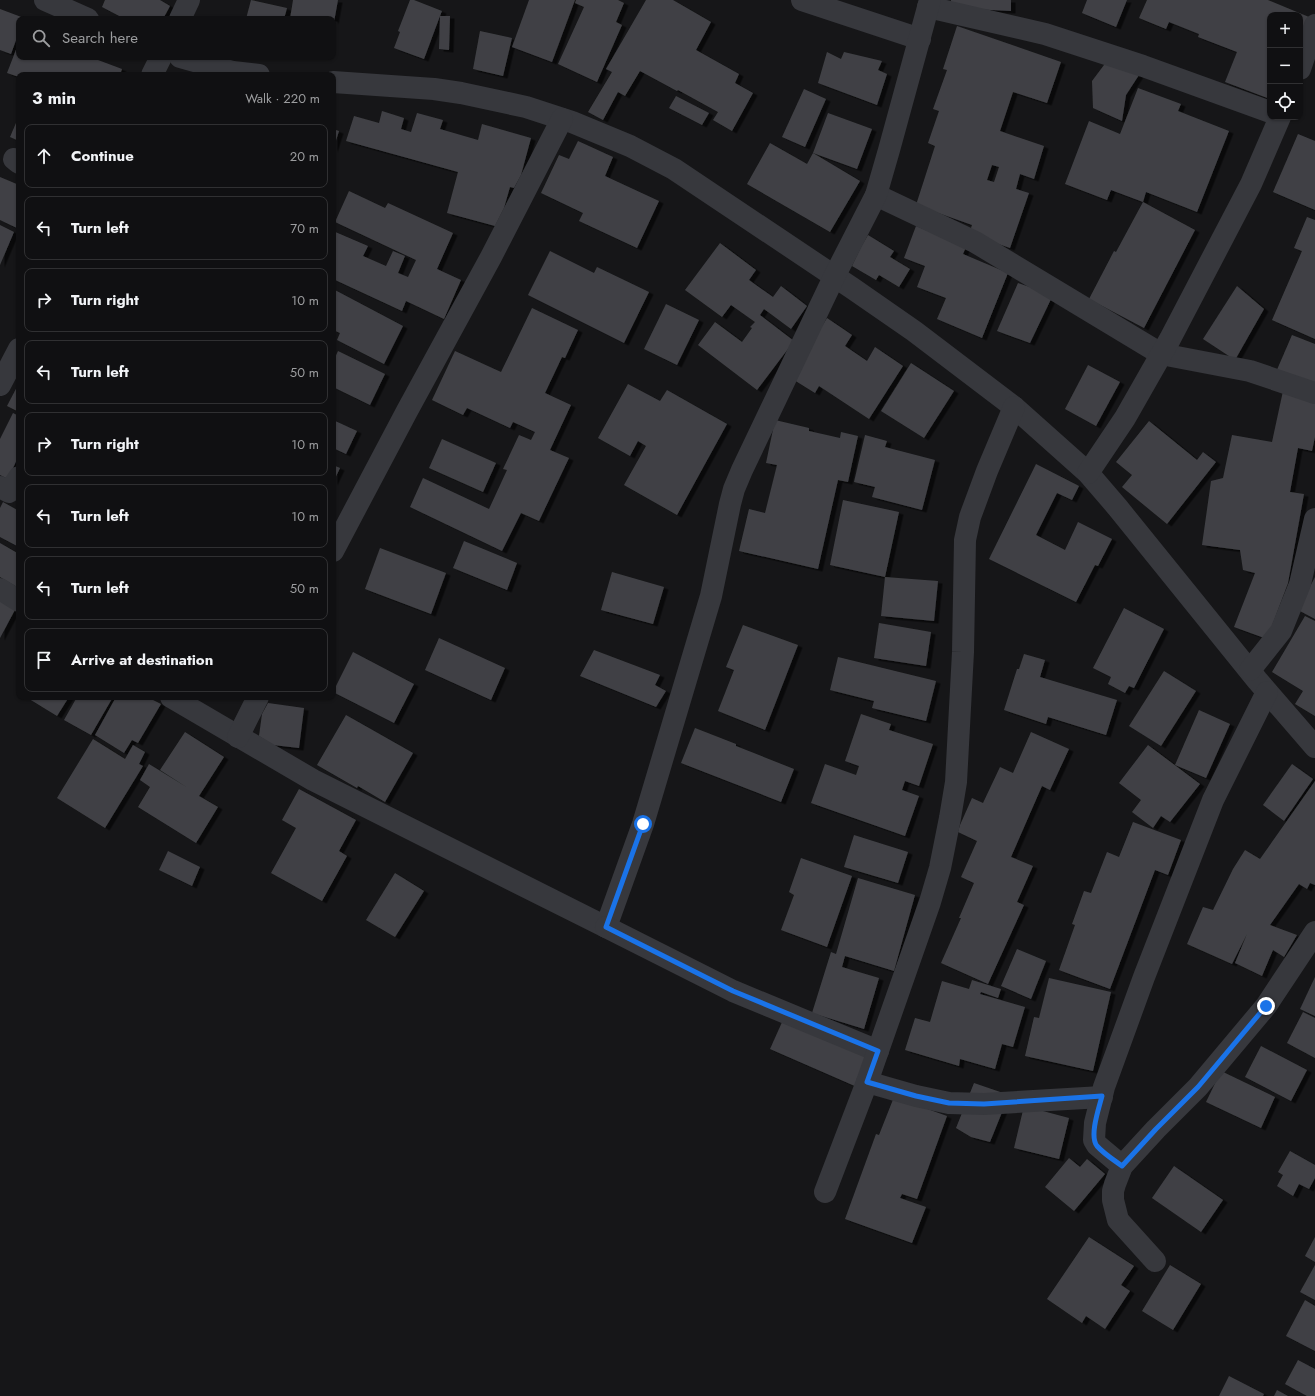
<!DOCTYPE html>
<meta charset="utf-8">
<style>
body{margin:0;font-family:Jost,sans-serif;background:#1e1e20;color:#f1f3f6}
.controls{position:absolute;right:12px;top:12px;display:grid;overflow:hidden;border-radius:8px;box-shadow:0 1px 3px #0004}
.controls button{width:36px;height:36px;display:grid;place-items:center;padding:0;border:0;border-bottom:1px solid #303032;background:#101012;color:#f1f3f6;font:20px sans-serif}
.stop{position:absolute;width:12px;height:12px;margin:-9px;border:3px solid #1a73e8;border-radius:50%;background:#fff}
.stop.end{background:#1a73e8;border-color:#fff;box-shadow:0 1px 4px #0008}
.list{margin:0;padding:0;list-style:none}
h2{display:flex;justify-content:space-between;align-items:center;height:52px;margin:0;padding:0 16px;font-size:17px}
h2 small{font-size:13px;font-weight:400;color:#9c9d9f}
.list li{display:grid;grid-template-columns:26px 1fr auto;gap:12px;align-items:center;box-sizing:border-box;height:64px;margin:0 8px 8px;padding:0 8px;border:1px solid #303032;border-radius:8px}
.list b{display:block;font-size:15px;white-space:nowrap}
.list em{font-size:13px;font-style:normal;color:#9c9d9f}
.icon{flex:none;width:22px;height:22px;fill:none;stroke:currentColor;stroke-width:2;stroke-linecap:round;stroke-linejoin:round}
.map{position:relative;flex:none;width:1315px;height:1396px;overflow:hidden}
.search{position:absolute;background:#101012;box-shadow:0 1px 3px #0004;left:16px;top:16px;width:320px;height:44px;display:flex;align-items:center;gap:10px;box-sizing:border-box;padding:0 14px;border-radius:8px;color:#9c9d9f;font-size:15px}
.panel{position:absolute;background:#101012;box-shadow:0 1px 3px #0004;left:16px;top:72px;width:320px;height:628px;border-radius:8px}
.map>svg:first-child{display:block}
</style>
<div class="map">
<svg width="1315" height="1396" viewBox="0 0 1315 1396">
<defs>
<filter id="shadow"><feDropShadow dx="4.5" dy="2.5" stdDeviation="0" flood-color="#0009"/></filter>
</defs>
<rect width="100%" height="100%" fill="#161618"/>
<!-- building -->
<g fill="#404145" fill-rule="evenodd" filter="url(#shadow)">
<polygon points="105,0 160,0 170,6 163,19 125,19 102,7"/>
<polygon points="251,0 287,8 284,19 246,19"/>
<polygon points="293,0 338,0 334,22 333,19 290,19"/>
<polygon points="410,0 414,0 442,11 440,16 450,16 449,50 439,49 440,16 424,59 394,48 400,32 398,31"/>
<polygon points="529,0 575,0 552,62 512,47"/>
<polygon points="576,0 618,0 624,3 616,22 622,25 597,82 558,64 584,7 575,3"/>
<polygon points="646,0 673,0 711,22 696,50 739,74 735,83 753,93 732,131 713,120 718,112 678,90 677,91 640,71 625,96 618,92 603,120 588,112 612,72 606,69"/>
<polygon points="951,0 1011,0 1011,11 972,9 951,4"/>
<polygon points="1087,0 1127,0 1116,27 1082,13"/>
<polygon points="1147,0 1268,0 1309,17 1300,39 1300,15 1270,15 1270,99 1225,82 1237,52 1198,37 1199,34 1169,22 1166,29 1139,18"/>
<polygon points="0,9 24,18 24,19 19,19 19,32 11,54 0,50"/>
<path d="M957,26l104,36 -14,41 -34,-11 -13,39 44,15 -10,33 -14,-5 -4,15 13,4 -19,55 -26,-9 -14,-8 2,-6 -56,-20 19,-59 -7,-3 11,-32 -6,-2 14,-39 -4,-1zM992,165l7,2 -5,15 -7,-2z"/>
<polygon points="480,31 512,38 503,76 473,69"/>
<polygon points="19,42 19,57 90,57 122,69 120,75 19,75 19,77 7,73"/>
<polygon points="827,52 841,59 844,52 882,61 878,70 887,74 877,105 818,83"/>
<polygon points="1107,61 1139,75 1126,95 1122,121 1093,108 1092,81"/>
<polygon points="1138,88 1181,104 1178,111 1229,131 1197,212 1146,192 1143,202 1111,190 1107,200 1065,184 1089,121 1120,134"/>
<polygon points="804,89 826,99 805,147 782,137"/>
<polygon points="676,96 709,113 702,125 669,108"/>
<polygon points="382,111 404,118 401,129 411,132 417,113 443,120 440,129 478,140 482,124 531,138 521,175 514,188 510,187 504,208 495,226 447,213 458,172 346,141 354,116 379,123"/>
<polygon points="828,113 872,129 857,169 813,153"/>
<polygon points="19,116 19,141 10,137"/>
<polygon points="333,129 339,131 333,150"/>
<polygon points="1298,134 1315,141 1315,210 1273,192"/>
<polygon points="578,141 613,157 605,176 659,201 637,248 579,221 583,213 541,193 559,155 569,159"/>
<polygon points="770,143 807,164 813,153 860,181 830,232 747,184"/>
<polygon points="0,177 19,185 19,229 0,220"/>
<polygon points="349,191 385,208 388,203 453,233 437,269 461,280 444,319 406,301 402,311 333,279 333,231 368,246 363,256 386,266 393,251 405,256 398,273 408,277 416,260 335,222"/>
<polygon points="1143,202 1195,230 1144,328 1089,299 1114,251 1116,252"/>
<polygon points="1307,217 1315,220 1315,339 1272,320 1302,251 1294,248"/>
<polygon points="0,225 14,232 0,265"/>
<polygon points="916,226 966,247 963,254 1008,273 982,338 937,319 946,298 917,287 925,266 904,258"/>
<polygon points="868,235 894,251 890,257 910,269 899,287 879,275 876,280 852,266 861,247"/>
<polygon points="720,243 756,270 749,280 773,297 781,286 807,306 791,329 764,309 760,315 794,341 757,390 698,345 715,322 742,342 752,328 750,327 755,322 731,305 722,317 685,290"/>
<polygon points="550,251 594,273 597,267 649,292 624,343 528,295"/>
<polygon points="1018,283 1053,295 1030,343 997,331"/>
<polygon points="1237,286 1264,309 1235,360 1203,339"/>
<polygon points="333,289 403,326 384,364 337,340 340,333 333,330"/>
<polygon points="666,304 699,320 677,365 644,349"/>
<polygon points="532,308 578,330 565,358 562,357 545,393 571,405 550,450 569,458 539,521 521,513 502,551 410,507 423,478 489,509 507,470 503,469 519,435 531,440 535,432 513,422 510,428 467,408 463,415 432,400 455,351 501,372"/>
<polygon points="827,318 852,335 845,346 867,361 875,347 903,366 869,419 819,386 815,393 794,380 810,346"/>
<polygon points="1292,335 1315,344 1315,389 1276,372"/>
<polygon points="338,351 385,374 370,405 333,387 333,362"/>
<polygon points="911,363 954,391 924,438 881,411"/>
<polygon points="1088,365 1120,382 1096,426 1065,409"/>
<polygon points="19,383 19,412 7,406"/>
<polygon points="628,384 660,401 667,390 727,424 677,515 624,485 646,446 638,441 630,456 598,438"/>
<polygon points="1283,391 1315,400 1315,437 1312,451 1298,448 1290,492 1304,494 1288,583 1267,639 1234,627 1255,573 1243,570 1240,550 1202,545 1211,481 1223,478 1232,435 1272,442"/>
<polygon points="13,413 19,416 19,455 8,479 0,475 0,439"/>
<polygon points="333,420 357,431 346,454 333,448"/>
<polygon points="775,420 809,428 809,431 840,438 841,432 858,436 848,482 838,480 818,569 739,551 749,509 765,513 777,465 766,463"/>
<polygon points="1149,421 1197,460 1203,452 1216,462 1167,524 1122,487 1132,475 1116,462"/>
<polygon points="865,435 887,441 885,447 935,460 922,510 872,497 875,487 854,482"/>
<polygon points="442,439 496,463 483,492 429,468"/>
<polygon points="1036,464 1079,486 1072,500 1057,493 1036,535 1065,550 1078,522 1112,539 1098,566 1095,565 1076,602 989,559"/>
<polygon points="333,465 340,468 333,483"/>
<polygon points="843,500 899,512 885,577 938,581 934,621 881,616 885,577 830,565"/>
<polygon points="3,502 19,511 19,547 0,537 0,508"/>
<polygon points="464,541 517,563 507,590 453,568"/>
<polygon points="0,543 19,554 19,583 17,587 0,577"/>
<polygon points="380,548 446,573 431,614 365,589"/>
<polygon points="612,572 664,587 653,624 601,610"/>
<polygon points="1315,577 1315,619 1298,610"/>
<polygon points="0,598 17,606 0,638"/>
<polygon points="1124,608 1164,629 1134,688 1129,686 1125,693 1108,684 1111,677 1093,668"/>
<polygon points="1305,616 1315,621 1315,716 1295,704 1303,691 1272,672"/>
<polygon points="879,623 931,632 926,666 874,658"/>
<polygon points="743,625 798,645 765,730 718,711 734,670 726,667"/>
<polygon points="439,638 505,668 491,700 425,670"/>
<polygon points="594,650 660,675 655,685 666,691 656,707 580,676"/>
<polygon points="353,652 414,684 394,723 333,692"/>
<polygon points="1024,654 1045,660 1040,677 1117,700 1106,735 1048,717 1046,724 1004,710 1017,669 1019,669"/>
<polygon points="838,657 936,681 926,721 872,708 874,701 830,690"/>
<polygon points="1164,671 1196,691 1161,746 1129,726"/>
<polygon points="26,697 69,697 57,716"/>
<polygon points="77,697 113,697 91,735 64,720"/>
<polygon points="116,697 147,697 161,704 138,743 132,740 124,753 95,735"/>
<polygon points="268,703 304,708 299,748 273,745 259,736 262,714"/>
<polygon points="1199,710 1230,724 1206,778 1175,765"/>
<polygon points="861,714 891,724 889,730 933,744 919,786 905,781 902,790 919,796 905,836 811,803 825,764 856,775 859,766 845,761"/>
<polygon points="346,715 413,753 385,802 358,786 357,788 317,765"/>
<polygon points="695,728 736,744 736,746 794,769 781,802 681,763"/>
<polygon points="185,732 224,757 199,796 218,807 196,843 138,807 150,787 140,780 149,764 188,788 160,770"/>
<polygon points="1031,732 1069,749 1050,790 1042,786 1011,857 1033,866 1017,902 1024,905 988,984 941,963 961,918 959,918 974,883 961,877 977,841 958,832 960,825 972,798 983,803 1000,767 1013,773"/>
<polygon points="93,739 125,759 133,745 145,752 139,764 143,766 105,828 57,798"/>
<polygon points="1148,745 1200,784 1170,822 1161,816 1153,828 1132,812 1141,800 1119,783"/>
<polygon points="1292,764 1313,779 1284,821 1263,805"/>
<polygon points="1315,781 1315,885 1310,883 1307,889 1299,884 1270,925 1297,935 1284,957 1273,950 1262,976 1235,963 1247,934 1232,964 1187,944 1203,907 1213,910 1233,869 1245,850 1260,859"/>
<polygon points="299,789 356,820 339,851 347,856 322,901 271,873 296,828 282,820"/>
<polygon points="1133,822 1181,840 1168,875 1155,870 1110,989 1059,970 1075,925 1072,924 1084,891 1091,893 1107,852 1119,857"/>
<polygon points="854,835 908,852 898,883 844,867"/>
<polygon points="168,851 200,867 192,886 159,870"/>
<polygon points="801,858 852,876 827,947 781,930 794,895 789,892"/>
<polygon points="395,873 424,891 395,937 366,920"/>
<polygon points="858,878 915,895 894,971 845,956 842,967 879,978 864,1029 812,1013 831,952 836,954"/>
<polygon points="1017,949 1046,961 1031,999 1001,986"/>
<polygon points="1315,977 1315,1016 1300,1009"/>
<polygon points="1049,978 1111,992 1093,1071 1025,1056 1034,1017 1039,1018"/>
<polygon points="972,980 1001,989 998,998 981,992 980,994 1025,1007 1013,1047 1002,1044 995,1069 960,1059 959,1066 905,1050 915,1018 930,1022 942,981 969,989"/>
<polygon points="1303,1012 1315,1018 1315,1058 1287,1043"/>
<polygon points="783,1020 867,1056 857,1087 770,1049"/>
<polygon points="1261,1046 1307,1070 1291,1101 1245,1077"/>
<polygon points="1221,1071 1275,1097 1261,1128 1206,1102"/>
<polygon points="974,1083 1009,1095 990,1142 971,1137 956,1128"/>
<polygon points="894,1097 947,1116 917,1199 902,1194 900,1198 926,1207 912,1243 845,1219 876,1134 879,1135"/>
<polygon points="1024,1106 1069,1118 1059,1159 1014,1148"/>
<polygon points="1290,1151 1315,1165 1315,1178 1309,1189 1299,1184 1293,1196 1277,1186 1283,1175 1278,1172"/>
<polygon points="1069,1158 1080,1167 1087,1159 1105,1174 1074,1211 1045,1187"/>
<polygon points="1174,1166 1223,1200 1201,1232 1152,1198"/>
<polygon points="1089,1237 1134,1266 1121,1285 1130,1291 1105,1329 1086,1316 1082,1323 1047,1299"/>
<polygon points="1315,1237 1315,1262 1305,1256"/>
<polygon points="1170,1265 1201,1284 1173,1330 1142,1311"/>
<polygon points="1315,1265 1315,1300 1300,1292"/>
<polygon points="1305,1300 1315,1306 1315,1351 1286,1336"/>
<polygon points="1298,1360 1315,1369 1315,1396 1307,1396 1285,1384"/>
<polygon points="1229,1376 1264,1394 1263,1396 1219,1396"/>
<polygon points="1277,1390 1288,1396 1274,1396"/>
</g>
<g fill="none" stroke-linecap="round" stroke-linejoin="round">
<!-- minor -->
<g stroke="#37383d" stroke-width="22">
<polyline points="45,0 88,19"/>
<polyline points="802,0 920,39"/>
<polyline points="928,7 1045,34 1143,66 1270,112"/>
<polyline points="180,19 189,0"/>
<polyline points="180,57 233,72 259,75"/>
<polyline points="1300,69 1315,25"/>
<polyline points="152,75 161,57"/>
<polyline points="333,82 434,89 461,93 526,107 572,122 630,146 674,169 852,288 914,331 1014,407 1088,473 1118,508 1257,680 1315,747"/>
<polyline points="14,159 19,163"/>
<polyline points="876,195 975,242 1161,354 1250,371 1315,393"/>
<polyline points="0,385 19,349"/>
<polyline points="1088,473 1125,418 1170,339 1251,184 1280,117"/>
<polyline points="0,487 9,492 19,477"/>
<polyline points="333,551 407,411 491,257 562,119"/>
<polyline points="0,589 19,601"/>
<polyline points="1250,670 1281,631 1300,584 1315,519"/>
<polyline points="171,697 313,780 606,927 643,824 711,596 730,504 734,489 742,470 834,277 876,195 889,150 930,0"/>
<polyline points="238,737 258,697"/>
<polyline points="606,927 733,991 878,1051"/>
<polyline points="867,1082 916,1096 949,1103 984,1104 1102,1097"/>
<polyline points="1122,1166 1097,1145 1094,1140 1095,1123 1104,1087 1144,977 1213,800 1267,692"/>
<polyline points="825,1192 867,1082 930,902 940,868 950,818 956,782 963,652 965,540 970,517 987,471 1014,407"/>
<polyline points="1155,1261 1118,1220 1113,1200 1113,1191 1115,1184 1122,1166 1156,1129 1198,1087 1266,1006 1315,932"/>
</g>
</g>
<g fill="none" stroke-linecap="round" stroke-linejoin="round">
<!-- route -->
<path stroke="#1a73e8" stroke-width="5" d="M643,824l-37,103 127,64 145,60 -11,31 49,14 33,7 35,1 118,-8c-3,12 -13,40 -5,50 7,8 17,14 25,20l34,-37 42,-42 68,-81"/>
</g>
</svg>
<div class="controls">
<button>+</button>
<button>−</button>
<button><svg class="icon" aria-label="locate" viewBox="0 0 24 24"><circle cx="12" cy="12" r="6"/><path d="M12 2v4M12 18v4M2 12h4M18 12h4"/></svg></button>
</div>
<div class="stop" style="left:643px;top:824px"></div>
<div class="stop end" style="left:1266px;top:1006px"></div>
<div class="search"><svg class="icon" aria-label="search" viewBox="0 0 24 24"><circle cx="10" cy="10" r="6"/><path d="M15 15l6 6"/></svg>Search here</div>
<section class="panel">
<h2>3 min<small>Walk · 220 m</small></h2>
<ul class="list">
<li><svg class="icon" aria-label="ahead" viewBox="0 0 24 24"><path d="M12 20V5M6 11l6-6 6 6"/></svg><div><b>Continue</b></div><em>20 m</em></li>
<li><svg class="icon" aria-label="left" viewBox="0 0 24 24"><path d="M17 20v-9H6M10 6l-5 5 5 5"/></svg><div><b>Turn left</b></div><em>70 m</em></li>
<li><svg class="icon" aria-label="right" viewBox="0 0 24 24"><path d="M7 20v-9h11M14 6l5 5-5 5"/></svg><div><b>Turn right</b></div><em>10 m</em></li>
<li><svg class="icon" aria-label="left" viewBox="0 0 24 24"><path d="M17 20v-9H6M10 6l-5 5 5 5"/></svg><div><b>Turn left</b></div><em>50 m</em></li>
<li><svg class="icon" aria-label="right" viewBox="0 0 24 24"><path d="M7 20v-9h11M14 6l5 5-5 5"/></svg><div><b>Turn right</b></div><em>10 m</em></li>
<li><svg class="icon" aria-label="left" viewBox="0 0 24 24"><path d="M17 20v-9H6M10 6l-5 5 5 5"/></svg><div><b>Turn left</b></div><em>10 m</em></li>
<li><svg class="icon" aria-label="left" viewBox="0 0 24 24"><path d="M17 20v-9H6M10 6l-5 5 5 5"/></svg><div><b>Turn left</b></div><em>50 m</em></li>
<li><svg class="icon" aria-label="arrive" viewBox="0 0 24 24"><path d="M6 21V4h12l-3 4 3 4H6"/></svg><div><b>Arrive at destination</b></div></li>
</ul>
</section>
</div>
